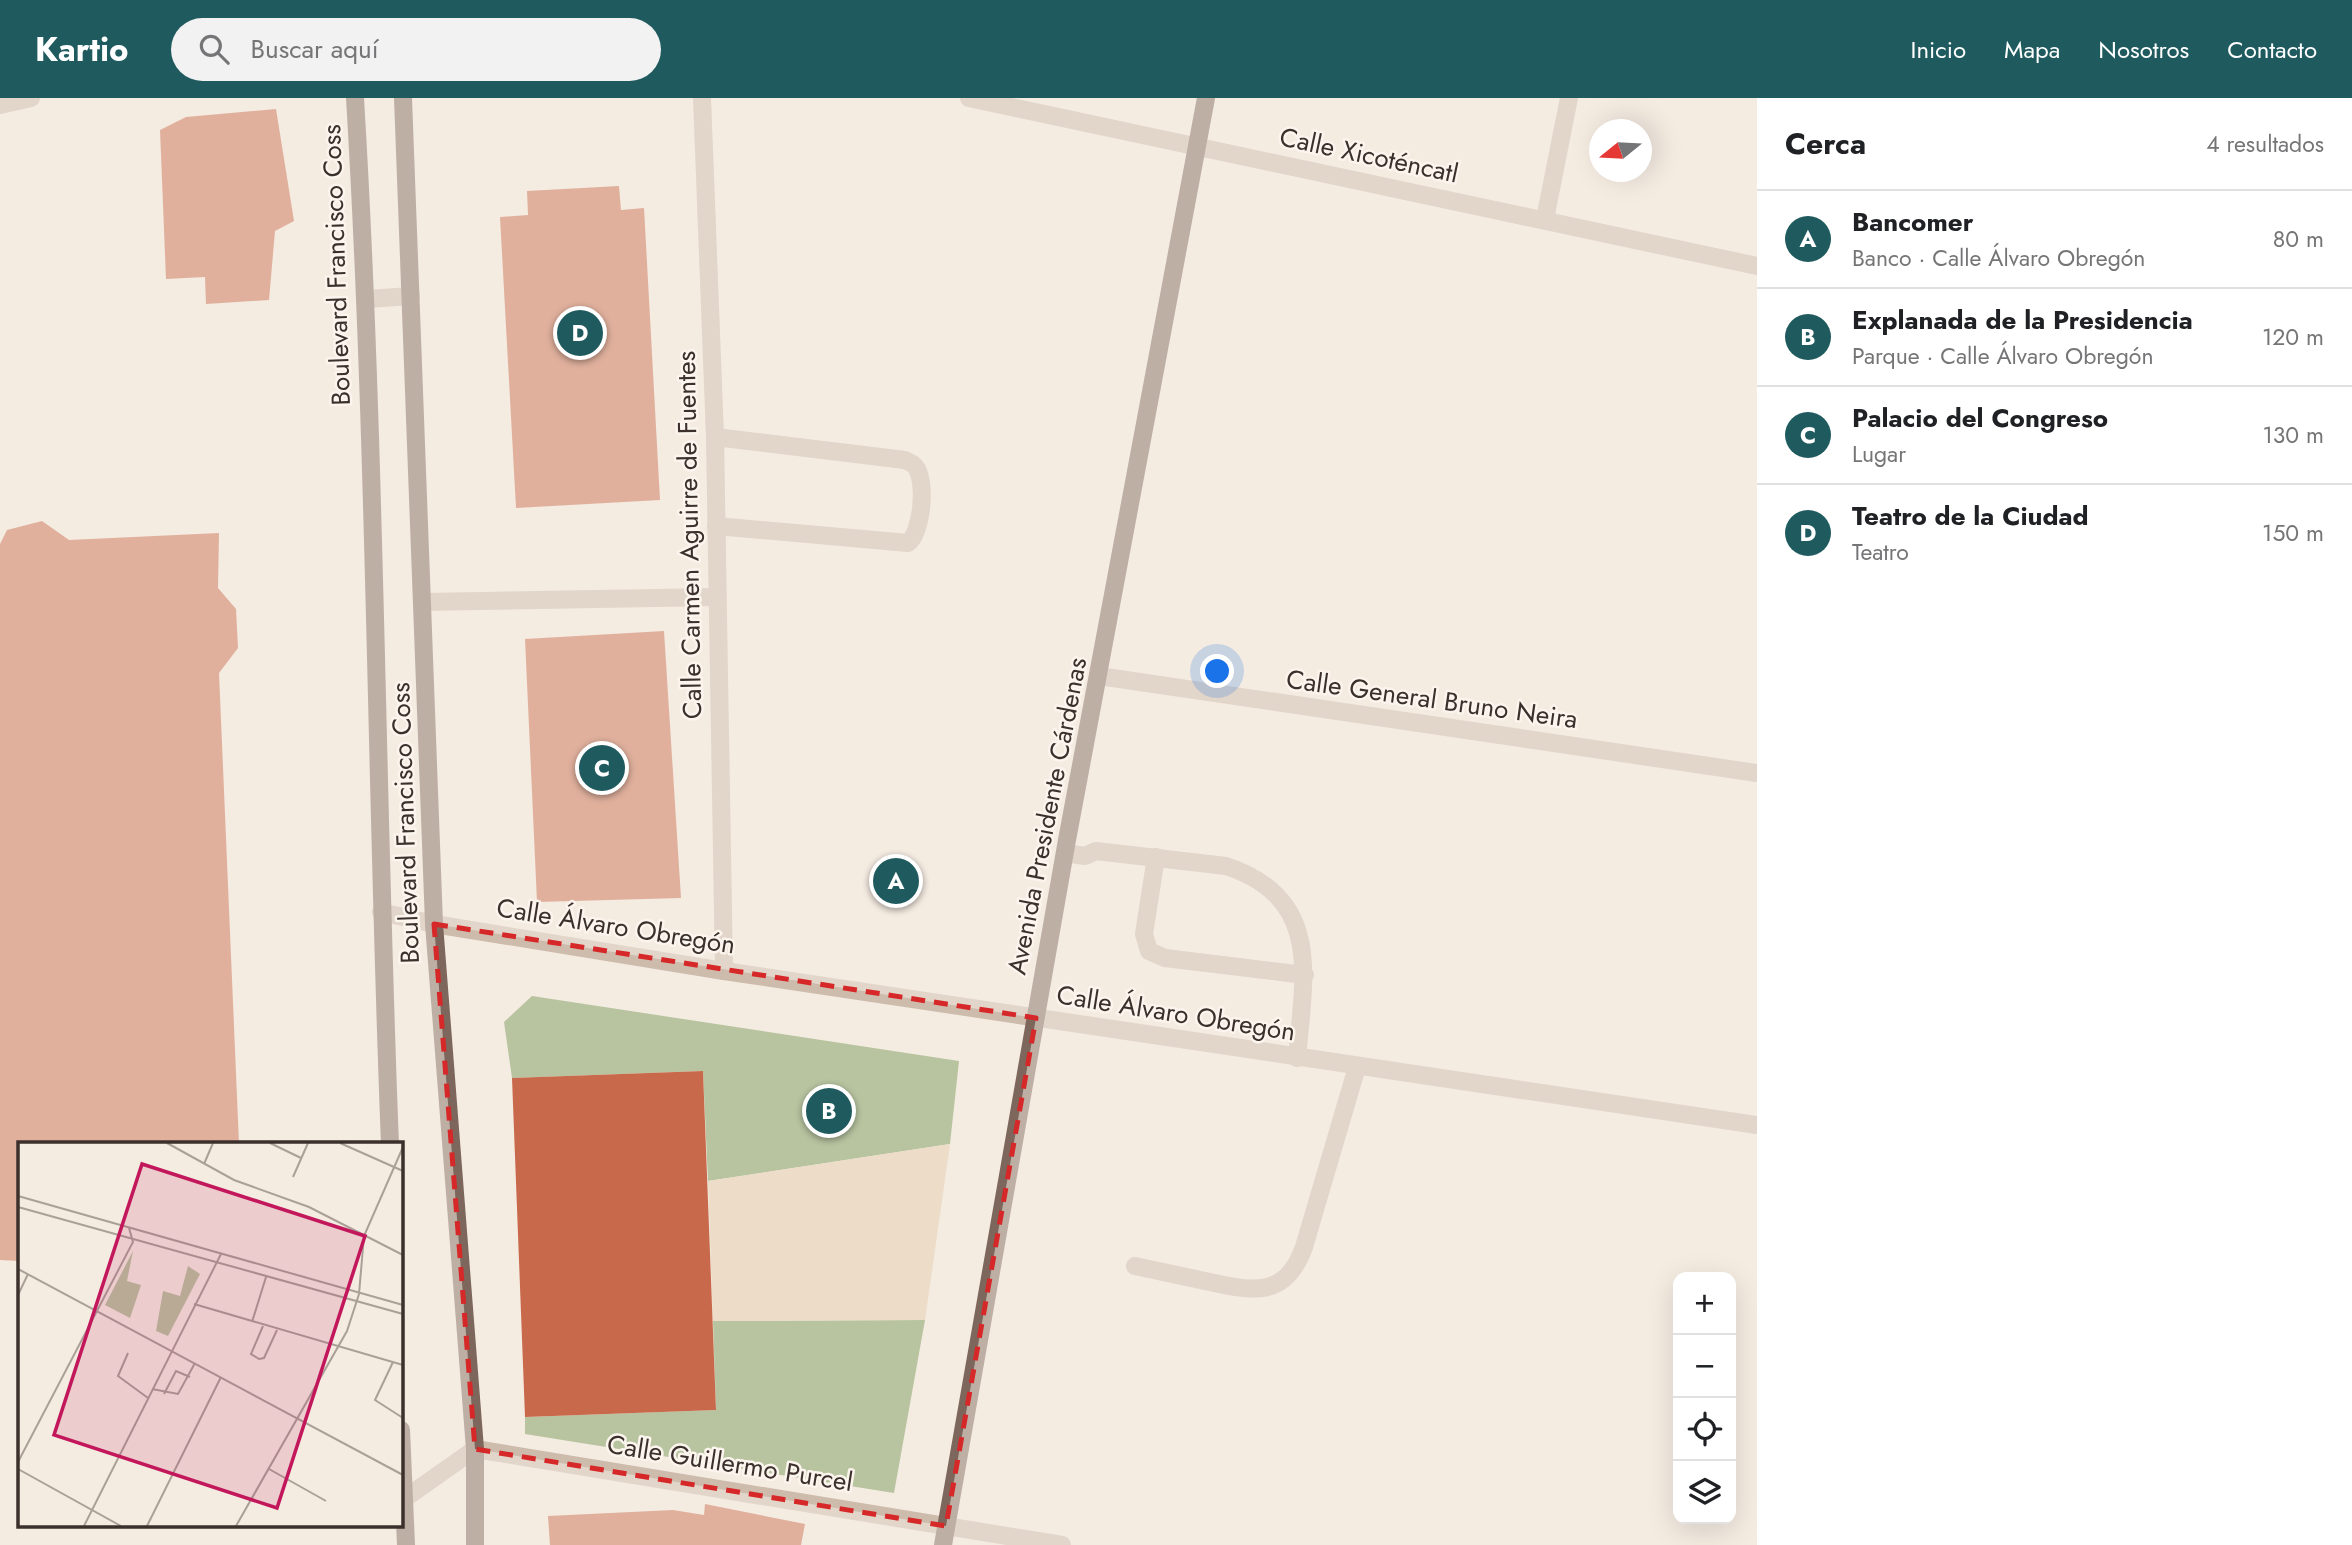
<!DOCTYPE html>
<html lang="es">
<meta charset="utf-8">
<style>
body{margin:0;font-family:Jost,sans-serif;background:#f2f2f2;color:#202124}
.controls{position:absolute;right:21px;bottom:21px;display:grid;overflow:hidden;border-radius:14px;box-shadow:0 7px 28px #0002}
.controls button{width:63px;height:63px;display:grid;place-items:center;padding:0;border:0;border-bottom:2px solid #e0e0e0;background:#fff;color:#202124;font:35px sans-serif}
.compass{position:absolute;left:1589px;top:21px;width:63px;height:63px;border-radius:50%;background:#fff;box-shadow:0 7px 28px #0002;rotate:252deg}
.you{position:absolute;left:1218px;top:574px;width:24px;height:24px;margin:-18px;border:5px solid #fff;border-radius:50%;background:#1a73e8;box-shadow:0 0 0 10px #1a73e833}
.badge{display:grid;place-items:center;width:46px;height:46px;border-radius:50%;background:#1f5a5e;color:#fff;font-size:23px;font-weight:700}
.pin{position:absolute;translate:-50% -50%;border:4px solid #fff;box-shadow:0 2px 7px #0006}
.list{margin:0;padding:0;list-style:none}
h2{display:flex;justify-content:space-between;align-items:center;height:91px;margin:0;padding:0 28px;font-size:30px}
h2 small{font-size:23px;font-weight:400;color:#757577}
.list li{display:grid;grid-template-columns:46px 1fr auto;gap:21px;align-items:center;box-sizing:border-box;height:98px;padding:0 28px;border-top:2px solid #e0e0e0}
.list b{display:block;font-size:26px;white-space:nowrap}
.list p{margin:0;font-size:23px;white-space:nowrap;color:#757577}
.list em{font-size:23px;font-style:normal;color:#757577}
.icon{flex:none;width:38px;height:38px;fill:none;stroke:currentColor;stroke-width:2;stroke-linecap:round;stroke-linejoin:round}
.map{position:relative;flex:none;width:1757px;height:1447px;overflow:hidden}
header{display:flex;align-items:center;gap:42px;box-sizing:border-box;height:98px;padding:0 35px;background:#1f5a5e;color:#fff}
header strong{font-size:33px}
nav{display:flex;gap:38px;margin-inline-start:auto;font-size:24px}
.search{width:490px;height:63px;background:#f2f2f2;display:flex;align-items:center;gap:18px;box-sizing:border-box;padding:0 24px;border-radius:38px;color:#757577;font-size:26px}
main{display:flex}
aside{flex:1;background:#fff}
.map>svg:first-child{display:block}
</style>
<header>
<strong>Kartio</strong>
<div class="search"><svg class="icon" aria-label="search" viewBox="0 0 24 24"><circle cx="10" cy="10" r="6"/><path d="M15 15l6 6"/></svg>Buscar aquí</div>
<nav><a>Inicio</a><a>Mapa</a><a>Nosotros</a><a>Contacto</a></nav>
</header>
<main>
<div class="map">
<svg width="1757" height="1447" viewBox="0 0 1757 1447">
<rect width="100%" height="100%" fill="#f4ebe1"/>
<!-- green -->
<g fill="#b8c4a0">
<polygon points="532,898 959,963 950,1046 708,1083 703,973 512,980 504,924"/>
<polygon points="925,1222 894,1395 525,1336 525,1319 716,1312 713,1223"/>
</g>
<!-- plaza -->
<polygon fill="#ecdcc8" points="950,1046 925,1222 713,1223 708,1083"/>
<!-- building -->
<g fill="#c8694b">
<polygon points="276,11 294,123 275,133 269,202 206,206 205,179 166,181 160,32 186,19"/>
<polygon points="619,88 621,112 644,110 660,402 516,410 500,119 528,117 527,93"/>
<polygon points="42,423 69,442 219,435 218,490 236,511 238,550 219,575 239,1046 19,1046 19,1163 0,1162 0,446 7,432"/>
<polygon points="664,533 681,800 537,804 525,541"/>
<polygon points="703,973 716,1312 525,1319 512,980"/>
<polygon points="705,1406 805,1426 801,1447 550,1447 548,1418 673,1412 704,1417"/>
</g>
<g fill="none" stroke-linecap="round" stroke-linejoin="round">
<!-- minor -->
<g stroke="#cdbbac" stroke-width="18">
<polyline points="702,0 715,339 724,873"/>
<polyline points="969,0 1757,168"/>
<polyline points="0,7 31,0"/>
<polyline points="1545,121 1569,0"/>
<polyline points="367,201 411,198"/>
<path d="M715,339l190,23c3,2 7,3 10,6 12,14 7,67 -7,77l-192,-17"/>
<polyline points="423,504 716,499"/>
<polyline points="1099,578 1757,675"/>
<path d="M1065,755l20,3 11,-5 130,15c97,32 78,110 71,192"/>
<polyline points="1156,759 1144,836 1149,853 1165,860 1305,877"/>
<polyline points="381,814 434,826 724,873 1757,1027"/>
<path d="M1135,1168c24,5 47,10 70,15 46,10 80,19 99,-34l53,-180"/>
<polyline points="404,1401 475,1351 1062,1447"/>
</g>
<!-- major -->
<g stroke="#7d675c" stroke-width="18">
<path d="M355,0c21,348 21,698 35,1046"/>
<polyline points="403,0 434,826 475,1351 475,1447"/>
<polyline points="401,1332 406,1447"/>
<polyline points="943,1447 1067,742 1206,0"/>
</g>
</g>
<!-- marked area -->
<path d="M0 0H1757V1447H0ZM434,826l602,94 -90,508 -471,-77z" fill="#f4ebe1" fill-opacity=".55" fill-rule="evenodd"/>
<path fill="none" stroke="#d62828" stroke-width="5" stroke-dasharray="14 9" stroke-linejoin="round" d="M434,826l602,94 -90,508 -471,-77z"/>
<g text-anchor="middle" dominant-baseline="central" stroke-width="5" stroke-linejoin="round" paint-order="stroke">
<!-- street labels -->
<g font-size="26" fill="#3b302b" stroke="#fbf5ee">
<text transform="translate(1369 57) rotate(12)">Calle Xicoténcatl</text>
<text transform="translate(336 167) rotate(-92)">Boulevard Francisco Coss</text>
<text transform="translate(689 437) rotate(-91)">Calle Carmen Aguirre de Fuentes</text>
<text transform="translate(1432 601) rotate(8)">Calle General Bruno Neira</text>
<text transform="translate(1047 718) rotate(-79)">Avenida Presidente Cárdenas</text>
<text transform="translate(405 725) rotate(-92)">Boulevard Francisco Coss</text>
<text transform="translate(616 828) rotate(9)">Calle Álvaro Obregón</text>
<text transform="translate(1176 915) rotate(9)">Calle Álvaro Obregón</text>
<text transform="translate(730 1365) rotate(9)">Calle Guillermo Purcel</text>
</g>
</g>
<!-- overview -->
<g transform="translate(18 1044)">
<rect width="385" height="385" fill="#f4ebe1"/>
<path d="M115,109l-6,30 14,4 -11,33 -25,-13zM170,124l12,8 -32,62 -12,-5 7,-40 17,5z" fill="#b8c4a0"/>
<path fill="none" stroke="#aaa098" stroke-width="2" d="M149,1l67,37 75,27 94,48M252,1l31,15M322,1l63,28M186,22l9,-21M275,35l15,-34M0,54l385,109M0,65l385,107M0,127l385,206M0,153l10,-21M176,162l209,61M234,180l14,-45M245,184l-12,28 8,5 5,-1 13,-28M110,211l-10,23 30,22M375,220l-18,38 28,18M134,247l26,5 17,-31M146,252l12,-23 14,6M0,320l115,-220 -4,-14M0,327l103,57M251,327l57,32M66,384l137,-272M129,384l74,-149M218,384l111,-195 12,-37 5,-58 39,-89"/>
<path fill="#c2185b" fill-opacity="0.15" stroke="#c2185b" stroke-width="3.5" d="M124,22l223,72 -88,272 -223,-73z"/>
<rect width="385" height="385" fill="none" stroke="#3b302b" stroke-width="3.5"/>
</g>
</svg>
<div class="controls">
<button>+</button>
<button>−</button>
<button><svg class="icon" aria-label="locate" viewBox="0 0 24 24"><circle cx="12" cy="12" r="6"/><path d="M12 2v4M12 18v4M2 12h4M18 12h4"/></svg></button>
<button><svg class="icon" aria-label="layers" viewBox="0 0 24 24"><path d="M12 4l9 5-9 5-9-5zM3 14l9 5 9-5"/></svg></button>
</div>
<svg class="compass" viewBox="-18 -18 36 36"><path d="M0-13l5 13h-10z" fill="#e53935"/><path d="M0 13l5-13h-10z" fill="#757577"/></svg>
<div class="you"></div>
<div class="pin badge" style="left:896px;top:783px">A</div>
<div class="pin badge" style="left:829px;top:1013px">B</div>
<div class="pin badge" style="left:602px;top:670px">C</div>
<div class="pin badge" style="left:580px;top:235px">D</div>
</div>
<aside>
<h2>Cerca<small>4 resultados</small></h2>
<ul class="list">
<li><span class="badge">A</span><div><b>Bancomer</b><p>Banco · Calle Álvaro Obregón</p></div><em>80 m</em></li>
<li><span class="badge">B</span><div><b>Explanada de la Presidencia</b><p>Parque · Calle Álvaro Obregón</p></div><em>120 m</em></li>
<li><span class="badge">C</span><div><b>Palacio del Congreso</b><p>Lugar</p></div><em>130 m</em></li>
<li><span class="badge">D</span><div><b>Teatro de la Ciudad</b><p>Teatro</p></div><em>150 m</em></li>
</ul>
</aside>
</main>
